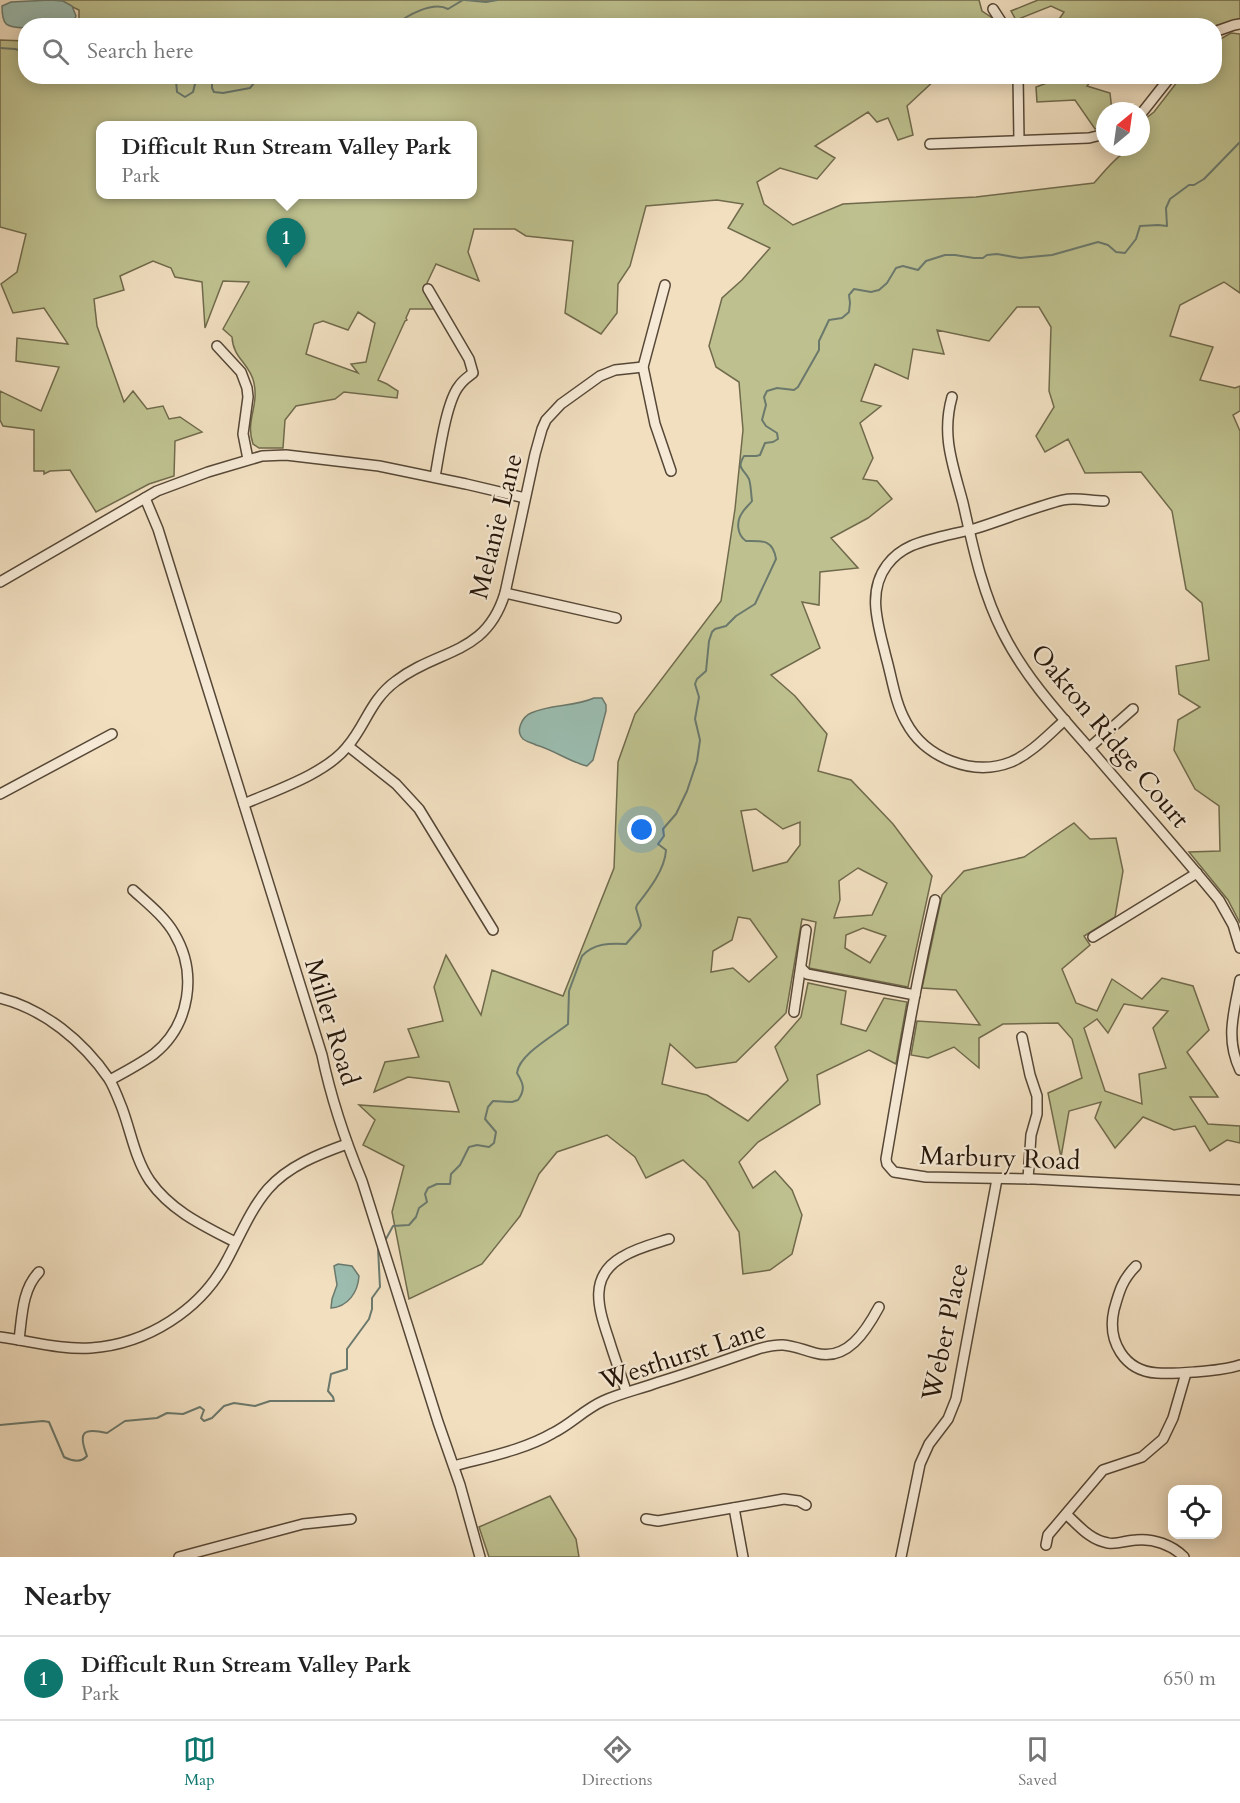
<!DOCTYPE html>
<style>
body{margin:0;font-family:Cardo,serif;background:#f2f2f2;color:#222}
.controls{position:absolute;right:18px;bottom:18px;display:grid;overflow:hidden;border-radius:12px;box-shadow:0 3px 15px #0003}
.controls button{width:54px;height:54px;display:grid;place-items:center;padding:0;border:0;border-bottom:2px solid #e0e0e0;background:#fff;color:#222;font:30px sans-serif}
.compass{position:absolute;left:1096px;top:102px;width:54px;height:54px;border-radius:50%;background:#fff;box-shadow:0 3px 15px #0003;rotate:29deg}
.you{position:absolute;left:642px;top:830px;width:21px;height:21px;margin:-15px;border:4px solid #fff;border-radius:50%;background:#1a73e8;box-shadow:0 0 0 9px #1a73e833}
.badge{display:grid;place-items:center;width:39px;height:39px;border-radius:50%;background:#0f766e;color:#fff;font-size:20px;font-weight:700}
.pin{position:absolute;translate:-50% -50px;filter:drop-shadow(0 2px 3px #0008)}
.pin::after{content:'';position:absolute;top:32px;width:21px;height:18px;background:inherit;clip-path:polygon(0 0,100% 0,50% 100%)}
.popup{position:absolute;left:96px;top:121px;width:381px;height:78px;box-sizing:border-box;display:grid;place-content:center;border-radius:12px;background:#fff;filter:drop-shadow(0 2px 4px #0005);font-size:20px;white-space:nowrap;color:#767676}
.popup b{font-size:22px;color:#222}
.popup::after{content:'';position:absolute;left:50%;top:100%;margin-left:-12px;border:12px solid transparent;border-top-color:#fff}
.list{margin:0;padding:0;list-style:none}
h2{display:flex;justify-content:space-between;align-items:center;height:78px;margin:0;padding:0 24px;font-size:26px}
h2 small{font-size:20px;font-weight:400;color:#767676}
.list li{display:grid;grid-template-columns:39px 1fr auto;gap:18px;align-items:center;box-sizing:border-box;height:84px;padding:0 24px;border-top:2px solid #e0e0e0}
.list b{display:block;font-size:22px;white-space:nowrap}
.list p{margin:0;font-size:20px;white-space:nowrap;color:#767676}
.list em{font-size:20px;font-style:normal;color:#767676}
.icon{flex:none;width:33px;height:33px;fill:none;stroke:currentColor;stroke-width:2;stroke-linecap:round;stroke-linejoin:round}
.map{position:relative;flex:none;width:1240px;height:1557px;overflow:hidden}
.search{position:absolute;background:#fff;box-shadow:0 3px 15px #0003;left:18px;right:18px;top:18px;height:66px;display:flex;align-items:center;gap:15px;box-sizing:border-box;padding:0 21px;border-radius:24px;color:#767676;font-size:22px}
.sheet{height:162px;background:#fff}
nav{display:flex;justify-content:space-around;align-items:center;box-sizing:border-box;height:84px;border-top:2px solid #e0e0e0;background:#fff;font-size:16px;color:#767676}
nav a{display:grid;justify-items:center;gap:3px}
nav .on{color:#0f766e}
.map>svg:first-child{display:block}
</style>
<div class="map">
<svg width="1240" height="1557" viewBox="0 0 1240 1557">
<rect width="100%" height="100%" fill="#f1dfc0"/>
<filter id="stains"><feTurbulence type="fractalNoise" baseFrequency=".00333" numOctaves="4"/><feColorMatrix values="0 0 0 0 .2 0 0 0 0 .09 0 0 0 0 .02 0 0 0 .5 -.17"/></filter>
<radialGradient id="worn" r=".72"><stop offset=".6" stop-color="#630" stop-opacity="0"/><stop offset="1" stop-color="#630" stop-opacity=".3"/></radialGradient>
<!-- green -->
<g fill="#bec18f" stroke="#706a4c" stroke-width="1.5" fill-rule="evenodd">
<polygon points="58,0 979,0 982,11 994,19 998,25 79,26 79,10"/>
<polygon points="1038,0 1240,0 1240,19 1215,26 1055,25 1064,12 1051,6 1016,20 1011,11"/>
<path d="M1231,33l9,1v259l-16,-11 -44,23 -10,31 43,11 -13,33 35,8 5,-2v25l-7,4 7,16v492l-12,-23 -39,-48 31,-1 -1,-45 -24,-17 -21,-39 4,-30 22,-13 -21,-13 -3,-28 33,-6 -7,-57 -16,-14 -14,-78 -31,-39 -56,1 -17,-34 -23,13 -9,-16 18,-29 -5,-16 2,-64 -12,-20h-22l-28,34 -52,-11 7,24 -31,-5 -5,30 -33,-15 -14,37 20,5 -21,17 13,35 -10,21 14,2 15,18 -24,19 -37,20 27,30 -38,4 -1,33 -17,-3 18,46 -49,27 24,21 32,38 -9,37 33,9 42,44 39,52 -24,111 -99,-19 7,-46 -14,-3 -16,94 -50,49 -40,6 -26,-24 -8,40 45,11 41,26 40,-41 -13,-33 26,-30 7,-34 38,8 -5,33 25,7 18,-33 23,4 -11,62 -27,-14 -52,25 3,29 -62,38 -19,20 14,26 22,-17 17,19 10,25 -10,39 -22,16 -27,4 -4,-42 -33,-51 -23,-21 -37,18 -11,-21 -28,-22 -50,17 -18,22 -19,42 -38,48 -73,35 -17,-87 12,-46 -41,-21 12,-25 -16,-15 100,7 -10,-30 -41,-5 -34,15 11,-30 34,-5 -11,-28 35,-8 -9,-34 12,-32 35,60 11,-45 71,26 51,-128 4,-106 17,-48 86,-113 14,-92 8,-79 -4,-48 -23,-15 -7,-21 13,-48 20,-18 28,-32 -42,-20 15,-24 -26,-4 -71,6 -16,60 -12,18 -1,29 -16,21 -36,-21 8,-72 -47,-5 -11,-7h-41l-6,23 11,29 -43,-17 -9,19 9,26h-26l-4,9 1,2 -2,1 -27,59 9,4 11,7 -1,7 -53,-6 -9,7 -39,7 -11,14 -2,28h-24l-6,-4c-8,-23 6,-37 1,-61 -4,-20 -21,-24 -22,-46l-9,-8 26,-47 -26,-1 -18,47 -3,-46 -27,-5 -4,-9 -18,-7 -33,15 4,14 -30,9 3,27 27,76 9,-11 14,18 16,-3 6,13 11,-2 22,15 -27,9 -1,35 -25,8 -53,28 -26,-42 -20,1 -6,3v-3h-10v-41l-31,-4 -3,-6v-29l41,20 18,-44 -43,-6 1,-23 51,6 -24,-36 -31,5 -12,-29 16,-12 9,-38 -26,-7v-187l25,1 1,35 912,1 -31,29 6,29 -15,5 -10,-22 -11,4 -9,-10 -53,34 20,12 -18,21 -37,-11 -23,14 7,22 29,21 50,-21 133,-7 118,-14c12,-13 28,-36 47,-36v-25l13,-10 27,-35 33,-1 1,-34zM100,125h372v69h-372zM358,312l17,11 -9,39 -15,2 7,9 -52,-19 8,-30 9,-3 25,9zM756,809l27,20 17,-7v23l-13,17 -34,9 -12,-60zM858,868l29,15 -15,32 -38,3 6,-18 -1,-19zM738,917l12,2 27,38 -28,25 -16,-14 -22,4 2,-21 19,-11zM863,928l23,8 -16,27 -25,-15 1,-13z"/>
<polygon points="1063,77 1094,77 1087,86 1110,93 1112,111 1105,111 1105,127 1095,129 1075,100 1037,102 1036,87"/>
<path d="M1074,823l16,16 26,-1 7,33 -8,46 -31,19 6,9 -28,24 14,34 21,8 15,-32 30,20 20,-21 31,8 16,44 -22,22 31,45h-28l18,27 32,2v17l-13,-3 -17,11 -15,-25 -21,4 -31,-13 -28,31 -20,-30 6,-16 -32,9 -8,46 -13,-64 34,-15 -10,-39 -14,-16 -55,1 -24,14v30l-25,-21 -26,11 -17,-3 6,-34 63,4 -24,-35 -34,-2 20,-93 22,-24 60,-14zM1124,1004l44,7 -15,17 13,40 -27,6 3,30 -37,-13 -21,-63 13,-9 11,14z"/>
<polygon points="550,1496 576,1539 579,1557 489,1557 479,1527"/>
</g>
<!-- water -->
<g fill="#9bbdb0" stroke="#6b796d" stroke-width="1.5">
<path d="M50,0l13,1 9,5 4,10 -4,9 -46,1 -1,2c-19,-1 -23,-2 -23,-22l9,-4z"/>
<path d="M594,698h8l4,7v6l-13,49 -6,6c-17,-4 -33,-16 -51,-21 -4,-2 -9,-3 -13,-6 -8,-8 -1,-22 8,-26 20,-9 43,-6 63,-15z"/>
<path d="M338,1264l14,2 7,10c-1,16 -11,31 -28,32l1,-9 5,-14 -3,-19z"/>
</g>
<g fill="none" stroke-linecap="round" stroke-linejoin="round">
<!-- stream -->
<g stroke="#6b796d" stroke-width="2">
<polyline points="465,0 486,2 497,0"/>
<path d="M394,26c13,-11 39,-25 54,-17l15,-9"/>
<polyline points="0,48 15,49 26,52"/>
<polyline points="173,76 176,81 177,92 185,97 193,92 197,76"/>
<polyline points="212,76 212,88 214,92 223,93 250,88 260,76"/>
<path d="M386,1239l7,-13 16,-1 7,-8 3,-9 8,-6 -2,-8 3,-6 9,-4h13l1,-10 9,-9 9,-18 8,-2 12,2 5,-4 2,-11 -11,-13 3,-12 5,-6 19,1 6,-2c8,-11 5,-17 -1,-27 2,-19 38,-38 51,-49l1,-33 13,-35c12,-13 28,-13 44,-12l14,-16 1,-3 -5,-17 1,-3c11,-14 28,-35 29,-55l-8,-6 6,-8 -1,-7 13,-15 11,-23 10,-30 3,-21 -5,-21 4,-22 -4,-13 2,-5 9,-8 3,-30 3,-9 3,-3 11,-3 10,-10 19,-12 21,-45c-3,-20 -14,-18 -30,-18 -9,-6 -10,-19 -4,-28 3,-5 7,-8 10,-12 -1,-7 -1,-16 -3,-22 -5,-10 -13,-10 -5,-23h12l4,-1 5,-12 8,-1 5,-3 -1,-6 -11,-7 -4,-6 4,-15 -2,-8 3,-6 10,-3 17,2 4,-3 21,-37v-9l10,-21 13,-2 7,-6 1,-9 -1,-8 5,-6 17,3 8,-2 8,-7 9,-15 7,-2 15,4 8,-9 19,-6h10l19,3h9l4,-3 10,-1 23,4 32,-3 46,-13 10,3 8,7 9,1 11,-14 4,-13 18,-1 9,1 -1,-18 4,-9 19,-14h5l10,-6 36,-37"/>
<path d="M0,1425l43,-4 6,1 15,35c8,4 17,6 23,-1 -9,-23 -5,-29 20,-23l18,-12 32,-3 10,-5 16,1 17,-7 4,3 -3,8 3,3 8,-3 12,-12 10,-3 21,3 15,-5h64l-1,-4 -5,-6 3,-17 16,-5v-20l22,-30 3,-10v-11l8,-11 -2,-39"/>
</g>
<!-- minor casing -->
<g stroke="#564736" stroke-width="12">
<g id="minor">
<polyline points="993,9 1004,26"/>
<polyline points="1214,32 1234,25 1240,24"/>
<polyline points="1018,76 1019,140"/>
<polyline points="1141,114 1171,76"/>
<polyline points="930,144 1089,138 1105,134"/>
<polyline points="665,285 643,367 655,424 671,471"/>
<path d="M428,289l41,70 4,14c-5,4 -10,7 -14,13 -13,16 -20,69 -24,91"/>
<polyline points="217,346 241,372 247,388 248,397 243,434 248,459"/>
<path d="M952,397c-11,39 1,68 11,106 10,44 19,89 40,130 23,46 59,84 93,123 41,48 83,95 123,144l14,25 7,23"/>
<path d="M145,498l13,31 164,526c9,43 23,85 40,126l76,241 22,63 20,72"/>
<polyline points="0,582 157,491 208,472 262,456 286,455 379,466 466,484 525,498"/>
<polyline points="505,593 616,618"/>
<path d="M1065,720c-17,15 -33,33 -54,42 -38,15 -86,-4 -105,-40 -11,-19 -14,-44 -20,-65 -7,-30 -20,-64 1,-92 6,-8 15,-15 24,-19 21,-9 45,-12 66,-18 29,-9 57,-21 86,-28 13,-3 28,1 41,1"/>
<polyline points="348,746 396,784 419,809 493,930"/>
<polyline points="1089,748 1133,709"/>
<polyline points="0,794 112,734"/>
<path d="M244,804c32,-14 81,-30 103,-57 19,-22 23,-47 49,-66 43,-33 90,-25 109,-88l30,-139 7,-25 4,-9 15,-16 39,-28 15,-6 28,-3"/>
<path d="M935,900c-20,85 -34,172 -49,259l1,5 7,8 32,5 108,2 206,11"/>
<polyline points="1093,937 1197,873"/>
<polyline points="801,968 807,974 915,995"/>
<path d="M1240,980c-6,33 -15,58 0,90"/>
<path d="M0,998c44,11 83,43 109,81 5,8 9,19 13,29 9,24 13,51 28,73 21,30 54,45 85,61"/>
<polyline points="794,1012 806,930"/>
<polyline points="1022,1037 1030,1075 1037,1096 1037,1114 1031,1135 1028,1179"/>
<path d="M110,1080c15,-8 30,-16 44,-26 36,-29 44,-81 20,-121 -10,-17 -27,-30 -41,-43"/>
<path d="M1136,1266c-14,14 -17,26 -22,44 -7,31 10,61 43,63 13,1 25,0 38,-1 15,-1 30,-2 45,-7"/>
<path d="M0,1337c30,4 61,13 91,11 56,-4 110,-38 136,-88 13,-24 23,-50 41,-71 20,-23 51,-35 79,-45"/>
<path d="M19,1340c3,-23 3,-51 20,-68"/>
<path d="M626,1391c-5,-16 -11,-32 -16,-48 -10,-31 -24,-65 12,-86 14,-9 31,-13 47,-18"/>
<path d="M454,1466c33,-9 70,-16 99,-33 18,-9 32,-24 50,-32 18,-8 37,-12 56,-19 33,-10 66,-22 99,-33 27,-8 32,-3 57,4 32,9 51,-22 64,-46"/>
<polyline points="734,1508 743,1557"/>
<path d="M1066,1514c13,12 24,26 42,29 9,2 19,-3 28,-3 17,-2 36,5 48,17"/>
<polyline points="646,1519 658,1521 784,1499 799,1501 806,1505"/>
<polyline points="1046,1545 1048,1535 1103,1470 1142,1457 1163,1439 1173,1418 1186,1373"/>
<polyline points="179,1557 303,1524 351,1519"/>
<polyline points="901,1557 920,1464 929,1444 948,1419 956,1399 997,1179"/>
</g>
</g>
<!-- minor -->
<use href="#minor" stroke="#f6ead6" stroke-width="9"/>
</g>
<g text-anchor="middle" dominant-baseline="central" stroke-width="4.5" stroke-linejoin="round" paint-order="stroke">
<!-- street labels -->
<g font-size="26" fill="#231408" stroke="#f6ead6">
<text transform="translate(496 526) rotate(-76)">Melanie Lane</text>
<text transform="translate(1110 736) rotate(50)">Oakton Ridge Court</text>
<text transform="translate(332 1022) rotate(73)">Miller Road</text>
<text transform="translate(1000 1158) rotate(2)">Marbury Road</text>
<text transform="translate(945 1332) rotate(-78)">Weber Place</text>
<text transform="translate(683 1355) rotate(-18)">Westhurst Lane</text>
</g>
</g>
<rect width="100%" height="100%" filter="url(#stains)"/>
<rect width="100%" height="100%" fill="url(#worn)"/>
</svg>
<div class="controls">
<button><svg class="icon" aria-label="locate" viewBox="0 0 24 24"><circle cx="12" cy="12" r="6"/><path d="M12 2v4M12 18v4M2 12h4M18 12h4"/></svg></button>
</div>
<svg class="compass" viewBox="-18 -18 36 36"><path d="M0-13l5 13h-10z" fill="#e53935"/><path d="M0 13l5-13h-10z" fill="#767676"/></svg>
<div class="you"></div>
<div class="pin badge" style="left:286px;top:268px">1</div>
<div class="popup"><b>Difficult Run Stream Valley Park</b>Park</div>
<div class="search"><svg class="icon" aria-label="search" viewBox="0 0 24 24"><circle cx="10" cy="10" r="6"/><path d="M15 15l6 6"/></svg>Search here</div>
</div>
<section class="sheet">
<h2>Nearby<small></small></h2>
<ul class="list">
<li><span class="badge">1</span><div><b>Difficult Run Stream Valley Park</b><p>Park</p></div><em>650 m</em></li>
</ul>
</section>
<nav>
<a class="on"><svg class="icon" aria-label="map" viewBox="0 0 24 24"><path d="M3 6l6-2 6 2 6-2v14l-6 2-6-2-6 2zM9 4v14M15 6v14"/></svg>Map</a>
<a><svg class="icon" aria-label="directions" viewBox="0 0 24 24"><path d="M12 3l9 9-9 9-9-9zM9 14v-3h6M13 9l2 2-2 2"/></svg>Directions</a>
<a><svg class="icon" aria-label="saved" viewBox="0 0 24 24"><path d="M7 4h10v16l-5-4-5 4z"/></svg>Saved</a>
</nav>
